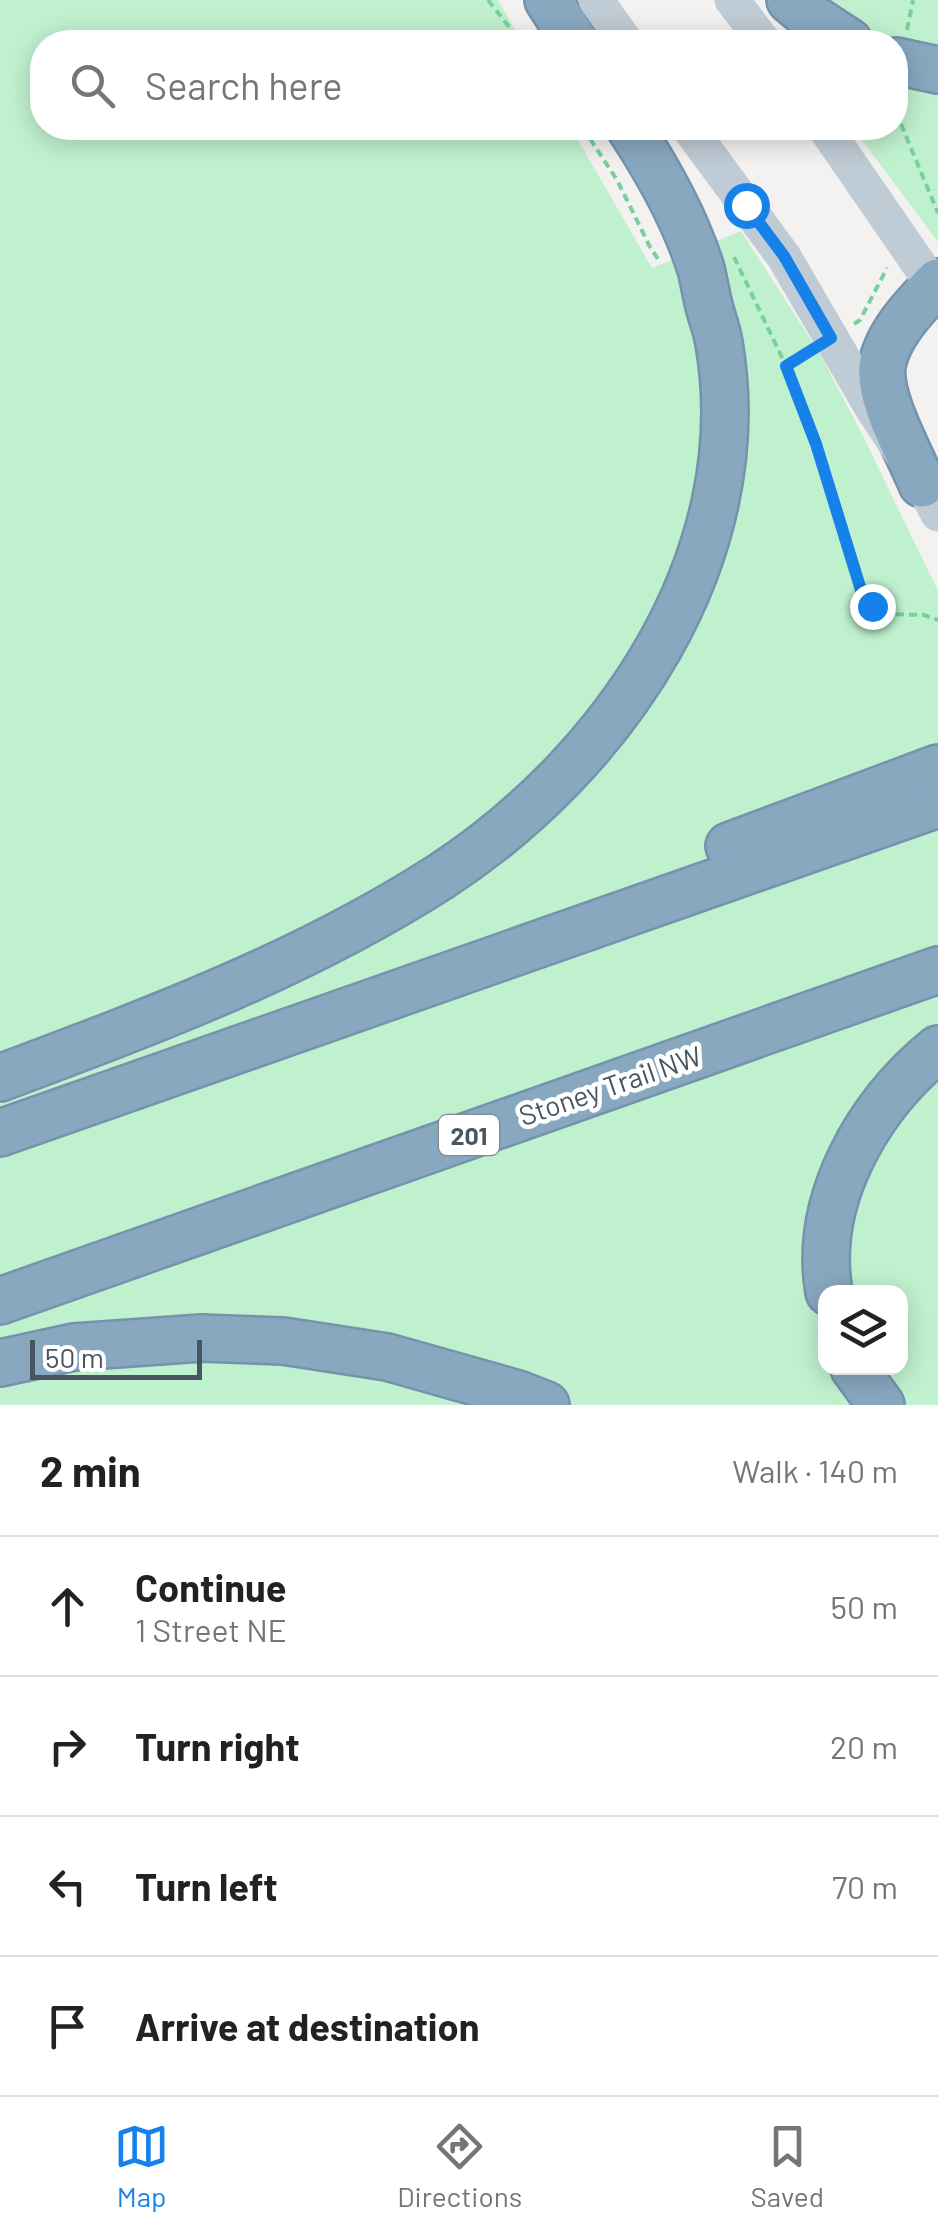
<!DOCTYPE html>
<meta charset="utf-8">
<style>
body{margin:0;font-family:Barlow,sans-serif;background:#f6f6f6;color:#222}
.controls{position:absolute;right:30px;bottom:30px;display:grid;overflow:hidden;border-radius:20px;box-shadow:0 5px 25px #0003}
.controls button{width:90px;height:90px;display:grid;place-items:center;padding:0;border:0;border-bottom:2px solid #e0e0e0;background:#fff;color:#222;font:50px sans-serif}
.scale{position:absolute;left:30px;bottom:25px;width:172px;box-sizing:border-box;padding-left:10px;border:5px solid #48565f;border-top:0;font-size:28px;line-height:35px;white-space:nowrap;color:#48565f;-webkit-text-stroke:8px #fff;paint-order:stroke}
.stop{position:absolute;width:30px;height:30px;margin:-22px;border:8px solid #1682e9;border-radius:50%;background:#fff}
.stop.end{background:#1682e9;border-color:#fff;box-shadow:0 2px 10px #0008}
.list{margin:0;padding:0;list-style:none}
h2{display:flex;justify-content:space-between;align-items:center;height:130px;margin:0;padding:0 40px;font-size:42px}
h2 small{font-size:32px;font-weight:400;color:#767676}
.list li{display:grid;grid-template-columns:65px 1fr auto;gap:30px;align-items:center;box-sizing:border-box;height:140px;padding:0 40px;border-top:2px solid #e0e0e0}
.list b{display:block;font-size:38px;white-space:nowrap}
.list p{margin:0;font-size:32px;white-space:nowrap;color:#767676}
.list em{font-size:32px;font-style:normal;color:#767676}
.icon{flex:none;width:55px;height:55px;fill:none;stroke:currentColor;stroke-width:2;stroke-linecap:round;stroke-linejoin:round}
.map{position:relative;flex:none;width:938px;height:1405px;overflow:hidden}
.search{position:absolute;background:#fff;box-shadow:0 5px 25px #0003;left:30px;right:30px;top:30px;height:110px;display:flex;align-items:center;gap:25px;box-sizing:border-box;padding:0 35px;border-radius:40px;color:#767676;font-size:38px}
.sheet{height:690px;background:#fff}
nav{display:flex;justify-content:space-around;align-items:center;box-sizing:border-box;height:140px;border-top:2px solid #e0e0e0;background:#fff;font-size:28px;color:#767676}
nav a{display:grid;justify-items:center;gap:5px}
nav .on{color:#1682e9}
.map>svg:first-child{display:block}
</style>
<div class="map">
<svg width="938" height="1405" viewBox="0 0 938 1405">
<rect width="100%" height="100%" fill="#f4f1f1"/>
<!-- green -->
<g fill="#c0f1cf" fill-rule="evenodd">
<path d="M0,0h498l24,42h-480v86h529l81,140 89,-37 79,123 42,80 76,157v814h-938zM826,1292h74v76h-74z"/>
<polygon points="824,0 938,0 938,50 879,35"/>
<polygon points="896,76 938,83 938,242 853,128 896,128"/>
</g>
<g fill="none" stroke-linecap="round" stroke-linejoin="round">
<!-- highway casing -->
<g stroke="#7493ac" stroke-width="50">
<g id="highway">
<polyline points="548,0 575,42"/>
<polyline points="790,0 808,15 849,42"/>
<polyline points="896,61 938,70"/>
<path d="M922,484c-13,-32 -44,-85 -40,-118 5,-32 35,-62 56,-84"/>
<polyline points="729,846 938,768"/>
<path d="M0,1078c152,-57 303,-113 440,-201 174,-113 316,-320 279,-534 -2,-13 -7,-25 -10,-37 -3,-12 -5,-25 -8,-37 -16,-51 -42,-97 -71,-141"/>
<polyline points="0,1133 938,804"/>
<path d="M829,1292c-16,-92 39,-186 109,-243"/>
<polyline points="0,1301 938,970"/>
<polyline points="0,1363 74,1347 202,1338 283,1341 387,1357 518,1394 546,1405"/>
<polyline points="854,1368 881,1405"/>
</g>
</g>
<!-- path -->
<g stroke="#77d09d" stroke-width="4" stroke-dasharray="8 5" stroke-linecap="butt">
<polyline points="488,0 521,42"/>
<polyline points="907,30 913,0"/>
<polyline points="896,112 938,213"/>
<polyline points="583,128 617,180 650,247 660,262"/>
<polyline points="734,257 786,366 817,444 855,573 865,598 884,614 924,615 938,620"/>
<polyline points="854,324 860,320 887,268"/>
<polyline points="786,366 808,353"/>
</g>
<!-- secondary -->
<g stroke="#bfcbd5" stroke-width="35">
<polyline points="596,0 626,42"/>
<polyline points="732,0 764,42"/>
<polyline points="689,128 784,257 872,408 922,484 938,514"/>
<polyline points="825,128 938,292"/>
</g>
<!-- highway -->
<use href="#highway" stroke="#88a8c0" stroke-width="45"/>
</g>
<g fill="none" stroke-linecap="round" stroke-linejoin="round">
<!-- route -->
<polyline stroke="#1682e9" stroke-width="12" points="746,205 784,256 831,338 786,366 816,444 861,590 872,606"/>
</g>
<g text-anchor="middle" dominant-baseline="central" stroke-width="9" stroke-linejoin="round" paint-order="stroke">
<!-- shield labels -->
<rect fill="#fff" stroke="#7f898f" stroke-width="2.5" x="439" y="1115" width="60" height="40" rx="8"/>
<g font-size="25" font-weight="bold" fill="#48565f">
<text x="469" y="1135">201</text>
</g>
<!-- street labels -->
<g font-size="28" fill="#48565f" stroke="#fff">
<text transform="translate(610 1085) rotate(-19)">Stoney Trail NW</text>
</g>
</g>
</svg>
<div class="controls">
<button><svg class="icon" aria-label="layers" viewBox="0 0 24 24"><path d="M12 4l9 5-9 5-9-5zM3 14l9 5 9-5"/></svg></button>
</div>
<div class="scale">50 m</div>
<div class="stop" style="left:746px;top:205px"></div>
<div class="stop end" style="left:872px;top:606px"></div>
<div class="search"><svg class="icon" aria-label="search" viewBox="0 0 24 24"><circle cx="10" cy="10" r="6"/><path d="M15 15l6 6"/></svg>Search here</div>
</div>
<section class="sheet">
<h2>2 min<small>Walk · 140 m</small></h2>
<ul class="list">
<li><svg class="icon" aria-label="ahead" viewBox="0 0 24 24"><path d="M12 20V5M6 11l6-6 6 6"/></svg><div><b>Continue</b><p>1 Street NE</p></div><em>50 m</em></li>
<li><svg class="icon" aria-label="right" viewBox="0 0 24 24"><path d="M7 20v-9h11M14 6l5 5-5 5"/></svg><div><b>Turn right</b></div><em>20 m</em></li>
<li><svg class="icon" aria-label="left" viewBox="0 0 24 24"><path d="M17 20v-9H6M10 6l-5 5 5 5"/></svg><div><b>Turn left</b></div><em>70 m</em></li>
<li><svg class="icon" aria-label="arrive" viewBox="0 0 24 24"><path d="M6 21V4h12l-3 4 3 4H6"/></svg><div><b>Arrive at destination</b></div></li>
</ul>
</section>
<nav>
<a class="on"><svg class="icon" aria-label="map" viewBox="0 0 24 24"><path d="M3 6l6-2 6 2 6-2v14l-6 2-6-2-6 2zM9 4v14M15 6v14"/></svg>Map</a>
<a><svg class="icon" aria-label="directions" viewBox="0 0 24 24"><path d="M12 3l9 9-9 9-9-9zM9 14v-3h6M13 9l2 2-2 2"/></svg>Directions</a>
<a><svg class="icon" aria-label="saved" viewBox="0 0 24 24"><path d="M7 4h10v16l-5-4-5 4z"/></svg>Saved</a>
</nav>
